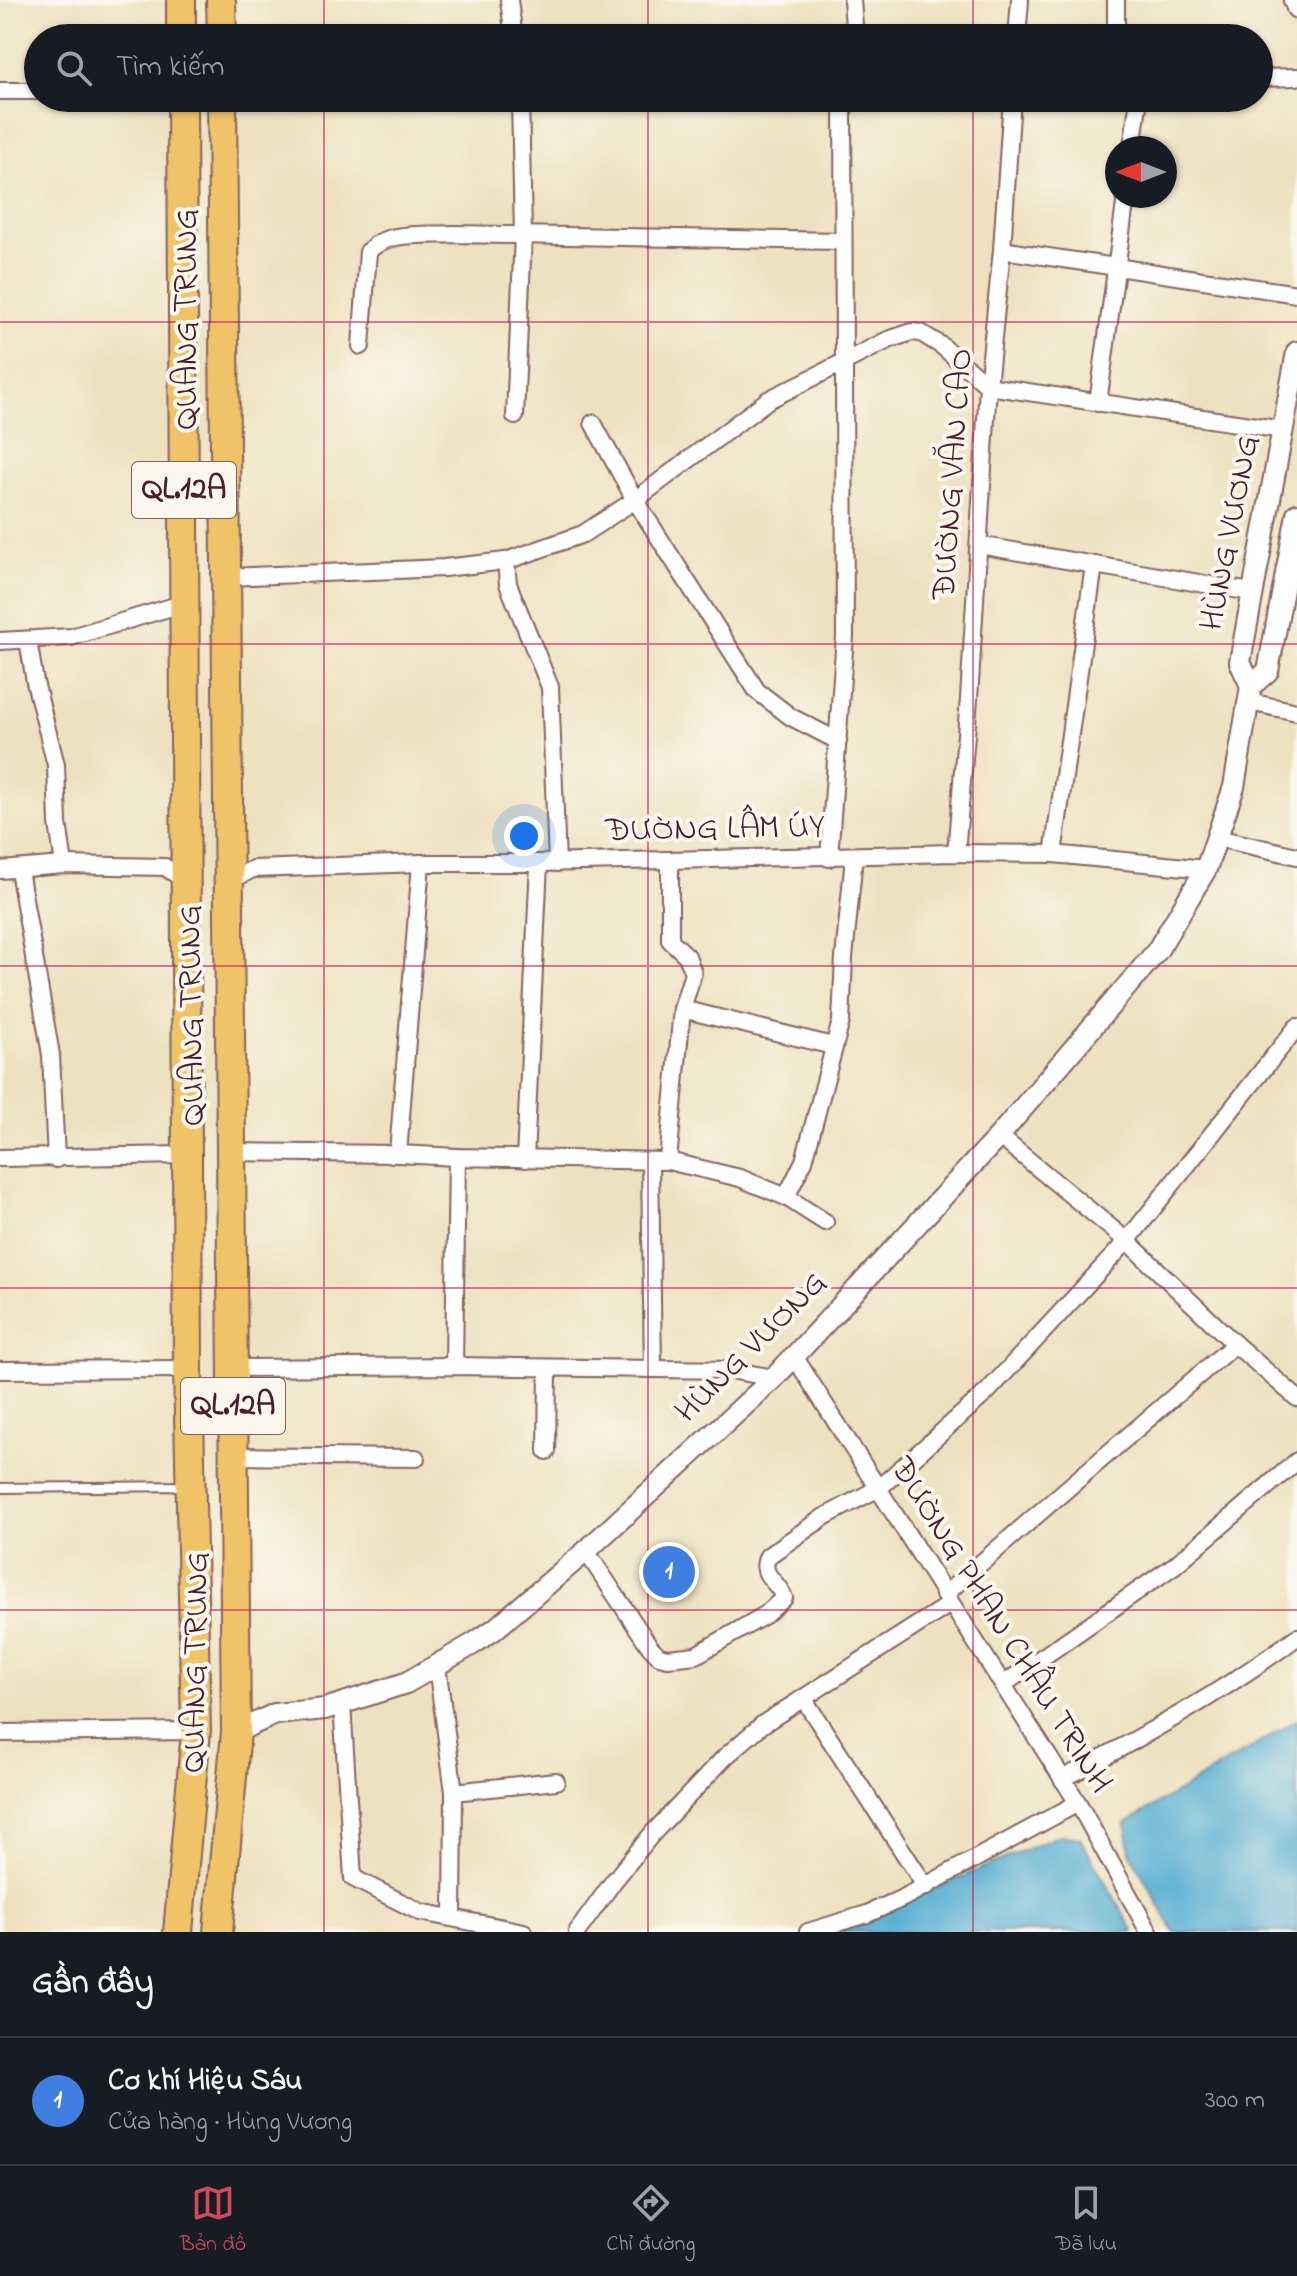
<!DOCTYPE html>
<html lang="vi">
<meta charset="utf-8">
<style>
body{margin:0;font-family:"Indie Flower",sans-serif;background:#20242c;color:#f1f3f6}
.compass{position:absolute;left:1105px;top:136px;width:72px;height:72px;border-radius:50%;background:#171b24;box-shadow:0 2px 6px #0004;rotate:270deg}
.you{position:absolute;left:524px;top:836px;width:28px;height:28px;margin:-20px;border:6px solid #fff;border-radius:50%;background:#1a73e8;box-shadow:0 0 0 12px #1a73e833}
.badge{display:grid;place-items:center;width:52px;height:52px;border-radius:50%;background:#d1495b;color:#fff;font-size:26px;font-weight:700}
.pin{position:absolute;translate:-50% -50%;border:4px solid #fff;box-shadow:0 2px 8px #0006}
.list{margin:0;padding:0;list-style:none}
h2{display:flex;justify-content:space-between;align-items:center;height:104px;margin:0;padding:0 32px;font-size:34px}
h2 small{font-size:26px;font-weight:400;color:#9ea1a6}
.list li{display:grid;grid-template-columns:52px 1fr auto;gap:24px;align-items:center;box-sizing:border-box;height:128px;padding:0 32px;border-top:2px solid #363941}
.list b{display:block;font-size:30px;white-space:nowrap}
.list p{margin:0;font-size:26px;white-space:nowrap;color:#9ea1a6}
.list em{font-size:26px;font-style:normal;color:#9ea1a6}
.icon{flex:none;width:44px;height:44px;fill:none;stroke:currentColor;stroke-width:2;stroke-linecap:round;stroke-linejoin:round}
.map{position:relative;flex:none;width:1297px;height:1932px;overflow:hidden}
.search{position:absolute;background:#171b24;box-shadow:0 2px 6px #0004;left:24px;right:24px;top:24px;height:88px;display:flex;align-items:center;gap:20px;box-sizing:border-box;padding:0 28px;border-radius:44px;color:#9ea1a6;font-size:30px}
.sheet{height:232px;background:#171b24}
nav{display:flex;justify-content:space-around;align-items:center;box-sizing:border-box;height:112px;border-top:2px solid #363941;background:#171b24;font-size:22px;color:#9ea1a6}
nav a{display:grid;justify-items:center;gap:4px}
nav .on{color:#d1495b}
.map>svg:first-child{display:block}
</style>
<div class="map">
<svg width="1297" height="1932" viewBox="0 0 1297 1932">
<rect width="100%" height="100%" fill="#fbf7ec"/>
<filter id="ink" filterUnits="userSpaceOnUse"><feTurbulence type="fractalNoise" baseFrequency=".0125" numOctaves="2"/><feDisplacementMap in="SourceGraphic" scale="16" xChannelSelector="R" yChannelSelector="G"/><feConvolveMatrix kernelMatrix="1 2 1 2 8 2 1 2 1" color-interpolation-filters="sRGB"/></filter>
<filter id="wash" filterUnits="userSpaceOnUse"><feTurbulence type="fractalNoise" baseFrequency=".006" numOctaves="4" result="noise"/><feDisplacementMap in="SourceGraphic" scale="32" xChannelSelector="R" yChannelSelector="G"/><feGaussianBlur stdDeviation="1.8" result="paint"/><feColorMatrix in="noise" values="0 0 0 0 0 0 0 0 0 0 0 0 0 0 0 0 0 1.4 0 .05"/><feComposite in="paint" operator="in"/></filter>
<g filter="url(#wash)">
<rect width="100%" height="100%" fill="#eee1c0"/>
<!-- water -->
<g fill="#55add2" stroke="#50667e" stroke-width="2">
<polygon points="1297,1720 1297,1932 1174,1932 1130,1853 1126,1823"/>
<polygon points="1060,1835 1080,1838 1134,1932 833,1932"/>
</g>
</g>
<g filter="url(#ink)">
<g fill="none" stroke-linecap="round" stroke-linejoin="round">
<!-- service casing -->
<g stroke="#83635f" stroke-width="12">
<polyline id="service" points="0,1488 186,1486"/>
</g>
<!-- minor casing -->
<g stroke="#83635f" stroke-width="20">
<g id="minor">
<polyline points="509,0 514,38"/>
<polyline points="852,0 855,38"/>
<polyline points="1017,38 1020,0"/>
<polyline points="1116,38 1116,0"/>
<polyline points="1259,78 1297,77"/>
<polyline points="0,91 38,91"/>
<polyline points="1132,148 1139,98"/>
<polyline points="1002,250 1297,294"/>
<path d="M361,346l7,-94c17,-22 59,-16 85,-18l390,7"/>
<polyline points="1098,403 1126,196"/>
<polyline points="515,416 523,235 520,98"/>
<polyline points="593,423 635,500 757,691 791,717 838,741"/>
<polyline points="979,545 1251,592"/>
<polyline points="506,561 508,584 550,687 557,863"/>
<polyline points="226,577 444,568 506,561 583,534 635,500 768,400 888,340 912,332 921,333 942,346 988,386 1283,430"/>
<polyline points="28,640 35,682 56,765 58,823 64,865"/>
<polyline points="0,641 71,637 185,603"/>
<polyline points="1249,702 1297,712"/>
<polyline points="1217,838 1297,856"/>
<polyline points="956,853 969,699 988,386 1002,250 1012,98"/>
<polyline points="1053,854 1094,565"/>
<polyline points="829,858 845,636 843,98"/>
<polyline points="0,870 64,865 165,867 187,882"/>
<polyline points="19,870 51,1055 56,1159"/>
<polyline points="228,882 253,869 421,863 539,863 956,853 1053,854 1206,869"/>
<polyline points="682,1009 833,1046"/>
<polyline points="999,1136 1127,1241 1235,1344 1297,1398"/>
<polyline points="230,1152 398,1154 457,1157 668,1161 740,1178 786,1197 825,1222"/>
<polyline points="398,1154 421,863"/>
<polyline points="0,1158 188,1155"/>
<polyline points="525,1159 539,863"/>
<polyline points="650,1161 653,1369"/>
<polyline points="668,1161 682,1009 693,973 687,956 670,940 670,860"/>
<polyline points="786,1197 804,1161 841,1021 844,958 854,857"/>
<polyline points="794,1356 1078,1803 1149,1932"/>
<polyline points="454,1366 457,1157"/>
<polyline points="232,1368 454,1366 730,1370 774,1378"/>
<polyline points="0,1370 188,1369"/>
<polyline points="547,1451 548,1368"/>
<polyline points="233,1456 416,1458"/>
<path d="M586,1551l64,96 9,9 9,2 28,-3 69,-40 19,-17c-5,-17 -26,-22 -16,-42l56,-39 55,-29 108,-96 140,-151 170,-214"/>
<polyline points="944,1595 1235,1344"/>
<polyline points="437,1666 454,1792 453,1918"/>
<polyline points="1004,1684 1175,1565 1297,1461"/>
<polyline points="803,1698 926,1887"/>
<polyline points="342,1704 353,1878 420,1912 524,1932"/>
<polyline points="0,1733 196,1731"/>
<path d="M1062,1779c82,-42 161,-87 235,-142"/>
<polyline points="454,1792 556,1781"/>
<polyline points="577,1932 613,1882 652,1834 725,1757 763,1724 950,1604"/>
<polyline points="808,1932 867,1914 903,1898 1078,1803"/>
</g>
</g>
<!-- tertiary casing -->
<g stroke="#83635f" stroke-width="24">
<g id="tertiary">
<polyline points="1294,0 1297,8"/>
<polyline points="1251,686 1240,662 1297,352"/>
<polyline points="1251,686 1268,671 1297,514"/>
<polyline points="236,1732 275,1714 325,1709 406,1683 473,1644 495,1629 586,1551 774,1378 999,1136 1157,951 1206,869 1234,787 1251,686"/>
</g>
</g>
<!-- trunk casing -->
<g stroke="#83635f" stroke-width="32">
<g id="trunk">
<polyline points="181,0 181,38"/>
<polyline points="221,0 222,38"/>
<polyline points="178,1932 196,1731 188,1369 182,98"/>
<polyline points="218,1932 236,1732 222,98"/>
</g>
</g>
<!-- service -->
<use href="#service" stroke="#fff" stroke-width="8"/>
<!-- minor -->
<use href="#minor" stroke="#fff" stroke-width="16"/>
<!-- tertiary -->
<use href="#tertiary" stroke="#fff" stroke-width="20"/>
<!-- trunk -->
<use href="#trunk" stroke="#f1c369" stroke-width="28"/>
</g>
</g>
<!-- grid -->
<path fill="none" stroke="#c2185b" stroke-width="2" stroke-opacity="0.55" d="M324,0v38M648,0v38M973,0v38M324,98v1834M648,98v1834M973,98v1834M0,322h1297M0,644h1297M0,966h1297M0,1288h1297M0,1610h1297"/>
<g text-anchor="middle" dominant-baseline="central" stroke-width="8" stroke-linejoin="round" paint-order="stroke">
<!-- shield labels -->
<g fill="#fbf7ec" stroke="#7f6065" stroke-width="2">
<rect x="132" y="462" width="104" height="56" rx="6"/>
<rect x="181" y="1378" width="104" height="56" rx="6"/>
</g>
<g font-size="32" font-weight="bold" fill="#4a1f2b">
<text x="184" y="490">QL.12A</text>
<text x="233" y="1406">QL.12A</text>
</g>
<!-- street labels -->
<g font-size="34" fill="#4a1f2b" stroke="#fbf7ec">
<text transform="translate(188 319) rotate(-90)">QUANG TRUNG</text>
<text transform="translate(954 474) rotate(-86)">ĐƯỜNG VĂN CAO</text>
<text transform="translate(1231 533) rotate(-79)">HÙNG VƯƠNG</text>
<text transform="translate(715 830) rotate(-1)">ĐƯỜNG LÂM ÚY</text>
<text transform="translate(193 1015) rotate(-91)">QUANG TRUNG</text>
<text transform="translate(752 1348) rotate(-45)">HÙNG VƯƠNG</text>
<text transform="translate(1000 1626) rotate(58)">ĐƯỜNG PHAN CHÂU TRINH</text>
<text transform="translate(197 1662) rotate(-89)">QUANG TRUNG</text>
</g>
</g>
</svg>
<svg class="compass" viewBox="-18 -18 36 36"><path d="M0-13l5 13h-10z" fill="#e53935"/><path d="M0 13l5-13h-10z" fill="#9ea1a6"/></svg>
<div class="you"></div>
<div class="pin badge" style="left:669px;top:1572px;background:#3f7fe0">1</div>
<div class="search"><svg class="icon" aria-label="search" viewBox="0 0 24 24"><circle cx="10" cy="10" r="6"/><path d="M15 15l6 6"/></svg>Tìm kiếm</div>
</div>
<section class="sheet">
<h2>Gần đây<small></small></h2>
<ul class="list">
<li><span class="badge" style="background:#3f7fe0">1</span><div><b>Cơ khí Hiệu Sáu</b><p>Cửa hàng · Hùng Vương</p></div><em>300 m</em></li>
</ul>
</section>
<nav>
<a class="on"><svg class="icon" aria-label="map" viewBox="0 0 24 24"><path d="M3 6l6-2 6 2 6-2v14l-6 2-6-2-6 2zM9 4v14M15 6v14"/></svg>Bản đồ</a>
<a><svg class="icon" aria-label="directions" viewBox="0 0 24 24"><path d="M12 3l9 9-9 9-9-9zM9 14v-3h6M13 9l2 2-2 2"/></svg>Chỉ đường</a>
<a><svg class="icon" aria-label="saved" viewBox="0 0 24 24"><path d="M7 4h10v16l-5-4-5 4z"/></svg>Đã lưu</a>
</nav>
